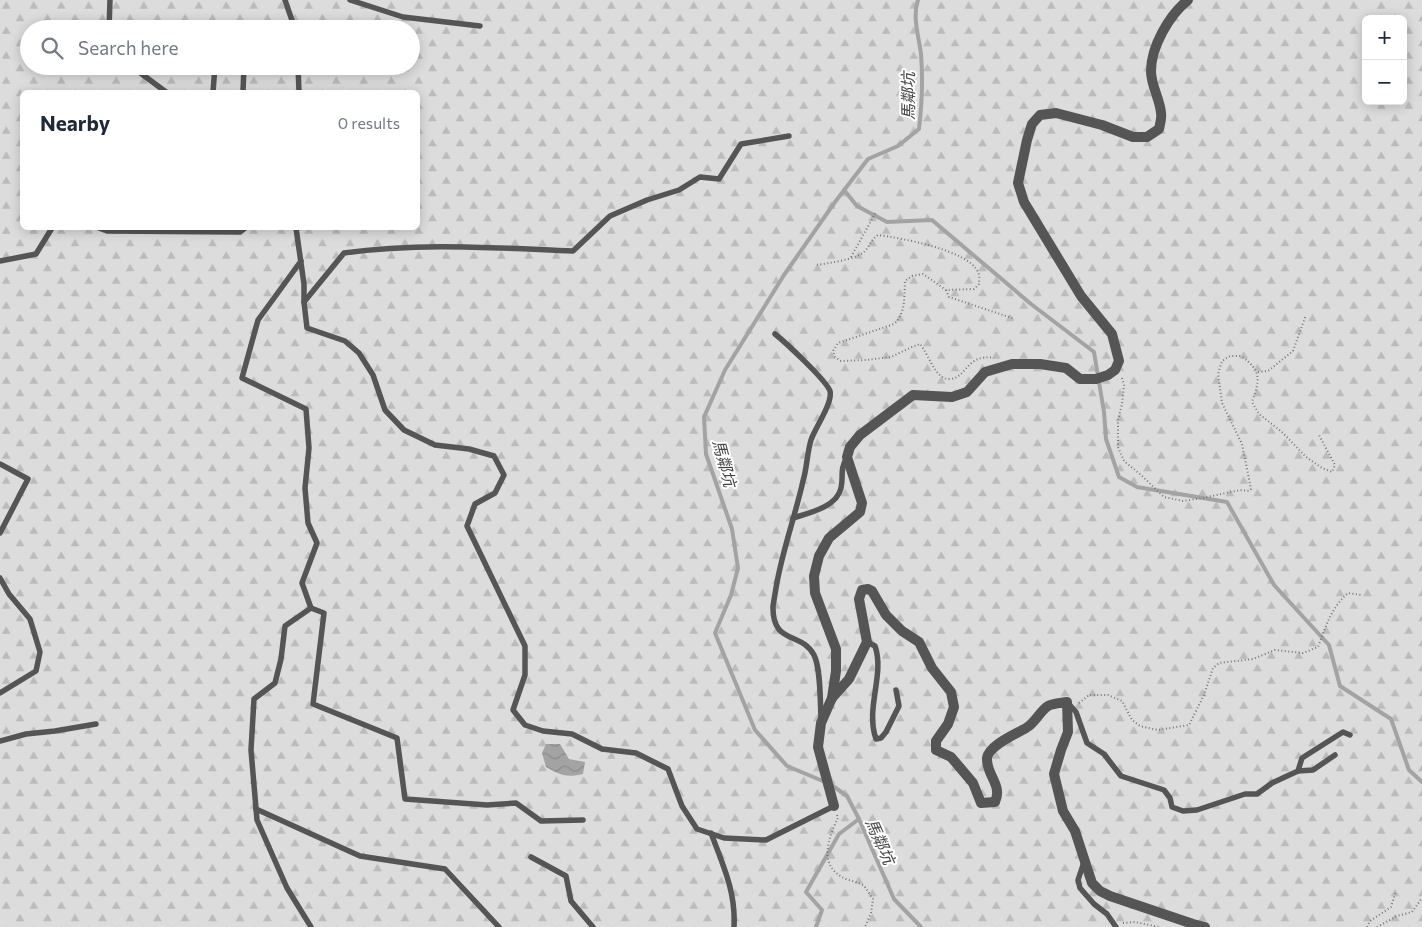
<!DOCTYPE html>
<meta charset="utf-8">
<style>
body{margin:0;font-family:Commissioner,"Noto Sans TC",sans-serif;background:#f6f6f7;color:#1f2937}
.controls{position:absolute;right:15px;top:15px;display:grid;overflow:hidden;border-radius:8px;box-shadow:0 2px 12px #0003}
.controls button{width:45px;height:45px;display:grid;place-items:center;padding:0;border:0;border-bottom:1px solid #e0e1e3;background:#fff;color:#1f2937;font:25px sans-serif}
.list{margin:0;padding:0;list-style:none}
h2{display:flex;justify-content:space-between;align-items:center;height:65px;margin:0;padding:0 20px;font-size:21px}
h2 small{font-size:16px;font-weight:400;color:#747a83}
.icon{flex:none;width:28px;height:28px;fill:none;stroke:currentColor;stroke-width:2;stroke-linecap:round;stroke-linejoin:round}
.map{position:relative;flex:none;width:1422px;height:927px;overflow:hidden}
.search{position:absolute;background:#fff;box-shadow:0 2px 12px #0003;left:20px;top:20px;width:400px;height:55px;display:flex;align-items:center;gap:12px;box-sizing:border-box;padding:0 18px;border-radius:28px;color:#747a83;font-size:19px}
.panel{position:absolute;background:#fff;box-shadow:0 2px 12px #0003;left:20px;top:90px;width:400px;height:140px;border-radius:8px}
.map>svg:first-child{display:block}
</style>
<div class="map">
<svg width="1422" height="927" viewBox="0 0 1422 927">
<defs>
<pattern id="forest-firs" width="22" height="20" patternUnits="userSpaceOnUse" patternTransform="scale(1.25)"><rect width="22" height="20" fill="#dcdcdc"/><path d="M5 1l3.5 6h-7zM16 11l3.5 6h-7z" fill="#bbb"/></pattern>
<pattern id="water-waves" width="16" height="10" patternUnits="userSpaceOnUse" patternTransform="scale(1.25)"><rect width="16" height="10" fill="#a3a3a3"/><path d="M0 5q4-4 8 0t8 0" fill="none" stroke="#8b8b8b"/></pattern>
</defs>
<rect width="100%" height="100%" fill="#fff"/>
<!-- forest -->
<path fill="url(#forest-firs)" fill-rule="evenodd" d="M0,0h1422v927h-1422zM1366,19h37v82h-37zM29,29h382v37h-382zM22,92h396v136h-396z"/>
<!-- water -->
<path fill="url(#water-waves)" d="M546,744h14l9,15 16,3 -2,12c-16,4 -23,1 -37,-7l-4,-14z"/>
<g fill="none" stroke-linecap="round" stroke-linejoin="round">
<!-- stream -->
<g stroke="#a3a3a3" stroke-width="4">
<path d="M918,0c-6,17 1,37 3,54 2,25 1,50 -2,75l-21,17 -30,13 -33,43 -51,73 -59,95 -21,47 2,37 26,75 6,39 -7,27 -16,38 40,97 32,36 43,18 17,12 12,23 35,80 27,28"/>
<polyline points="844,190 857,206 887,222 932,220 1031,304 1094,352 1104,412 1106,439 1119,477 1137,487 1227,502 1274,585 1329,645 1340,686 1391,719 1409,770 1422,782"/>
<polyline points="816,927 822,910 806,892 839,834 859,819"/>
</g>
<!-- path -->
<g stroke="#777" stroke-width="2" stroke-dasharray="1 2.5" stroke-linecap="butt">
<polyline points="851,257 876,212"/>
<path d="M817,265c12,-2 41,-6 48,-14 5,-6 6,-11 13,-16 23,3 90,15 100,37 2,3 1,9 1,12l-5,5 -28,1 -23,-16 -11,2 -7,5c-1,16 1,32 -11,43l-56,19 -5,8 2,6 6,4 25,-1 25,-3 21,-10 8,-3c9,11 15,35 29,35 18,0 17,-26 45,-21"/>
<polyline points="946,290 949,297 1015,319"/>
<polyline points="1258,372 1268,371 1293,351 1306,315"/>
<path d="M1122,378l2,7 -2,19 -4,16v27l6,14 17,14 23,22 19,4 20,-3 37,-8 9,1 2,-2 -9,-45 -20,-41 -4,-29 4,-13 8,-5h11c21,15 19,23 11,46l7,12 23,18 24,25 16,11 10,4 3,-7 -16,-30"/>
<path d="M1079,703l10,-8h19l14,6 10,19 8,6 18,4 31,-5 15,-30 9,-27 6,-5 34,-4 22,-9 28,3 15,-6c8,-21 13,-39 30,-54l13,2"/>
<path d="M837,815l1,3c-9,18 -20,46 4,59 6,4 16,4 22,9 3,3 6,9 9,13l-2,14 -6,14"/>
<polyline points="1123,923 1135,922 1159,927"/>
<polyline points="1367,927 1370,921 1391,907 1396,891"/>
<polyline points="1377,927 1397,916 1412,912 1422,898"/>
</g>
<!-- lane -->
<g stroke="#555" stroke-width="5.5">
<polyline points="285,0 295,29"/>
<polyline points="350,0 403,17 480,26"/>
<polyline points="109,29 110,0"/>
<polyline points="131,66 166,92"/>
<polyline points="298,66 299,92"/>
<polyline points="213,92 215,66"/>
<polyline points="243,92 244,66"/>
<polyline points="99,228 107,231 240,232 245,228"/>
<polyline points="296,228 304,284 304,302 307,328 345,341 359,353 373,375 385,410 404,430 435,445 469,449 494,456 504,475 495,493 475,504 467,526 525,646 525,675 513,710 525,725 543,731 572,734 602,749 636,753 668,769 682,806 697,829 724,838 766,840 834,806"/>
<polyline points="0,261 36,254 52,228"/>
<polyline points="301,261 258,320 242,378 306,409 309,448 305,488 308,523 317,543 302,583 311,608 285,626 281,659 275,683 254,699 251,750 257,820 287,888 311,927"/>
<path d="M304,302l40,-49c76,-11 153,-5 229,-2l37,-35 37,-16 32,-10 21,-13 19,2 22,-35 48,-8"/>
<path d="M775,334c10,8 51,46 55,57 3,12 -15,37 -19,49 -4,13 -4,28 -8,41 -8,36 -21,70 -27,107 -1,6 -2,12 -3,18 -1,39 28,25 41,49 7,14 6,47 7,63"/>
<polyline points="0,464 28,479 0,533"/>
<path d="M793,518c16,-5 44,-11 48,-30 3,-14 -2,-16 6,-31"/>
<polyline points="0,578 9,594 30,619 40,652 36,671 0,693"/>
<polyline points="311,608 324,613 313,704 397,738 405,799 487,805 516,803 541,821 583,820"/>
<path d="M867,642l8,4c10,29 -10,62 1,93l5,-1 5,-6 13,-26 -3,-16"/>
<polyline points="1067,702 1076,712 1087,743 1104,754 1121,776 1164,790 1170,798 1172,807 1183,811 1197,810 1245,794 1257,794 1272,783 1298,771 1302,758 1343,732 1350,735"/>
<polyline points="0,741 26,734 55,731 96,724"/>
<polyline points="1298,771 1313,770 1335,755"/>
<polyline points="256,809 360,856 445,869 499,927"/>
<path d="M711,833c12,32 25,59 23,94"/>
<polyline points="531,857 566,876 571,901 593,927"/>
<polyline points="1084,862 1078,880 1080,888 1094,904 1107,914 1116,927"/>
</g>
<!-- street -->
<g stroke="#555" stroke-width="10">
<path d="M832,698l17,-19 18,-37 -8,-43 3,-9 6,-1 4,2 14,24 16,16 17,11 13,26 19,24 3,15 -6,17 -12,17v9l15,7 22,26 8,20 14,-1c8,-17 -9,-27 -8,-44 2,-13 29,-24 39,-30 9,-5 14,-17 22,-22 5,-3 14,-3 19,-4l1,30 -7,18 -7,24 9,37 12,20 17,52 8,8 10,5 83,28 12,3"/>
<path d="M834,806l-16,-59 3,-24 11,-25 4,-27v-22l-21,-56 -1,-17 5,-20 10,-18 31,-26 2,-9 -15,-46 3,-10 10,-12 53,-40 39,2 15,-5 18,-20 27,-8h28l26,4 14,11h16l12,-4 7,-5 4,-9 -7,-27 -31,-38 -57,-94 -6,-19 9,-43 5,-16 8,-9 16,-2 46,12 31,12h14l12,-8c1,-5 3,-11 2,-16 -1,-14 -10,-27 -10,-42 0,-24 18,-56 37,-71"/>
</g>
</g>
<g text-anchor="middle" dominant-baseline="central" stroke-width="4" stroke-linejoin="round" paint-order="stroke">
<!-- water labels -->
<g font-size="16" font-style="italic" fill="#444" stroke="#fff">
<text transform="translate(907 96) rotate(-90)">馬鄰坑</text>
<text transform="translate(725 463) rotate(75)">馬鄰坑</text>
<text transform="translate(881 841) rotate(66)">馬鄰坑</text>
</g>
</g>
</svg>
<div class="controls">
<button>+</button>
<button>−</button>
</div>
<div class="search"><svg class="icon" aria-label="search" viewBox="0 0 24 24"><circle cx="10" cy="10" r="6"/><path d="M15 15l6 6"/></svg>Search here</div>
<section class="panel">
<h2>Nearby<small>0 results</small></h2>
<ul class="list">
</ul>
</section>
</div>
